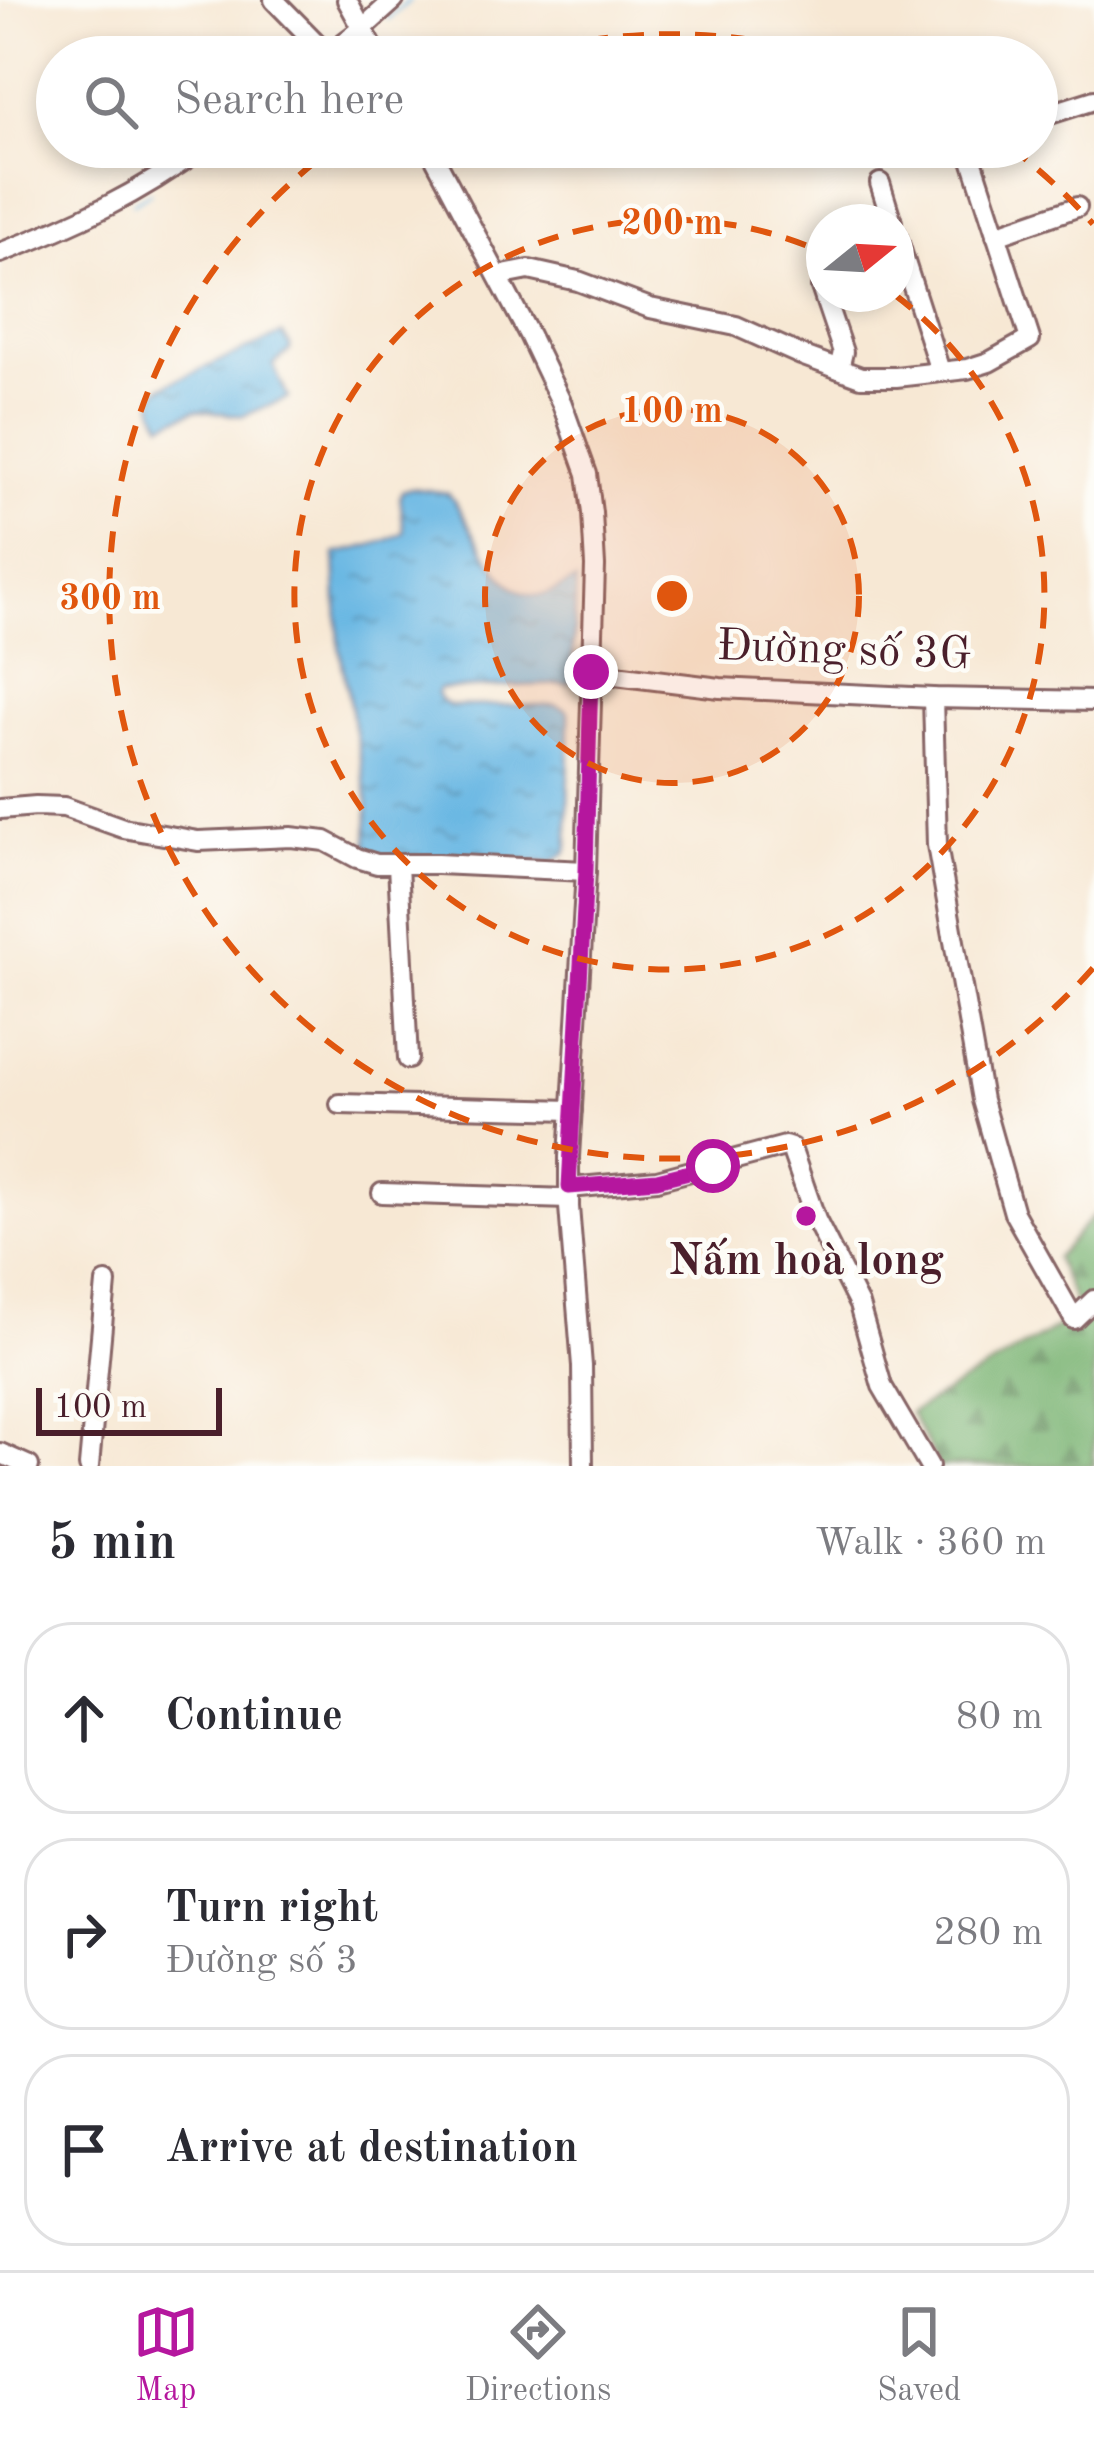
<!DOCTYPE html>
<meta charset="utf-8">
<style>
body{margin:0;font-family:"Old Standard TT",serif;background:#f2f2f3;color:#2b2b33}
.compass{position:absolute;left:806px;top:204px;width:108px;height:108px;border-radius:50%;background:#fff;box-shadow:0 6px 18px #0003;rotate:72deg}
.scale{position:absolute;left:36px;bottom:30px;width:186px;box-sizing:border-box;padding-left:12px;border:6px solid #4a1f2b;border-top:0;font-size:33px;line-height:42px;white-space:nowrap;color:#4a1f2b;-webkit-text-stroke:9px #fdfcf7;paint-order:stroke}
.stop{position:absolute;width:36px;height:36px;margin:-27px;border:9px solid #b5179e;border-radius:50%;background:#fff}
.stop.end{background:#b5179e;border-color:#fff;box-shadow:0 3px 12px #0008}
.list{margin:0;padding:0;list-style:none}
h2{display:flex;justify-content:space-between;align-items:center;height:156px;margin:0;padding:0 48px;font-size:51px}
h2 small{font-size:39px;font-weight:400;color:#7c7c81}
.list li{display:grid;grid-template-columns:78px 1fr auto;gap:36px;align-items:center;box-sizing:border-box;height:192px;margin:0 24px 24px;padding:0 24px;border:3px solid #e1e1e2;border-radius:48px}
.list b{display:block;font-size:45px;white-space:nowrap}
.list p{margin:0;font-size:39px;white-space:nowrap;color:#7c7c81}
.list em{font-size:39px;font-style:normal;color:#7c7c81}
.icon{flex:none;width:66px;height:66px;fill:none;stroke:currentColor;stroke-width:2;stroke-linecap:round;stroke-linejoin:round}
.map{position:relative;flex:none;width:1094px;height:1466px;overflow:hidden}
.search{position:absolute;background:#fff;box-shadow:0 6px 18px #0003;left:36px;right:36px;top:36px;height:132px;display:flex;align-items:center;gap:30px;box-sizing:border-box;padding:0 42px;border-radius:66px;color:#7c7c81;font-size:45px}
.sheet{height:804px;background:#fff}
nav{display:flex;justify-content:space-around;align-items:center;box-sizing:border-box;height:168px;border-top:3px solid #e1e1e2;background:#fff;font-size:33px;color:#7c7c81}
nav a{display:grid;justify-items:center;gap:6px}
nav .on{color:#b5179e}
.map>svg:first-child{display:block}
</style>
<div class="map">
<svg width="1094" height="1466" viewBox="0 0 1094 1466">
<defs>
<pattern id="forest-firs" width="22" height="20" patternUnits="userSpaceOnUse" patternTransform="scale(3)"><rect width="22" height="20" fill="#78b271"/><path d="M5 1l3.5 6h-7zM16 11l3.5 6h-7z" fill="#64905d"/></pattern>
<pattern id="water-ripples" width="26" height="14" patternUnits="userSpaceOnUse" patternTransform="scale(3)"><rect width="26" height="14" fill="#69b7e3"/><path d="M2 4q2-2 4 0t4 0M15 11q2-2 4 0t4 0" fill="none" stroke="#5894b8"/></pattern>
</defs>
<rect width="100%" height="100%" fill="#fdfcf7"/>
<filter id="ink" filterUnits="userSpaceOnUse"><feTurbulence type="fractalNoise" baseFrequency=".00833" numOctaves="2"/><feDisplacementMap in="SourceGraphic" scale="24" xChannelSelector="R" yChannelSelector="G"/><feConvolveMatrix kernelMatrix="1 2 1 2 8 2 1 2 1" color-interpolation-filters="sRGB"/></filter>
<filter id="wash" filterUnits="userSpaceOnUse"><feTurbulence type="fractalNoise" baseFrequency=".004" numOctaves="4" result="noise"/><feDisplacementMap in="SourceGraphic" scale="48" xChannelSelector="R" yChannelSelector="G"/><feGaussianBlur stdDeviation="2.7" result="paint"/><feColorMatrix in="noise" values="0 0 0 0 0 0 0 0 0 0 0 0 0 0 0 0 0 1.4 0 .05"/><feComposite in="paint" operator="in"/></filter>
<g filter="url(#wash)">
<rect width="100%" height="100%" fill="#f7e8d4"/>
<!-- forest -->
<polygon fill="url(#forest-firs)" stroke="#61684e" stroke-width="3" points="1094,1215 1094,1466 939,1466 910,1413 1080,1314 1055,1258"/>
<!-- water -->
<g fill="url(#water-ripples)" stroke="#5a6b87" stroke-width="3">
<path d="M282,334l8,11v5l-17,15 15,33 -45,18 -47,-6 -33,14c-9,-14 -15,-26 0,-38z"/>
<path d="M411,488l37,5c24,28 50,107 93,102 12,-1 23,-10 35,-14l-4,97 -3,6 -130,5 -2,5 4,7 9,5 105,-1 11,4 3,5 -1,134 -3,6 -13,8 -156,-2 -29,-6 1,-54 -29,-154 -4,-92c25,-6 48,-10 69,-22l-4,-36 2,-5z"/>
</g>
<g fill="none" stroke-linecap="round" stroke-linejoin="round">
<!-- stream -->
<g stroke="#69b7e3" stroke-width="3">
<polyline points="388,19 410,0"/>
<polyline points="133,203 150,193"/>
</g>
</g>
</g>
<g filter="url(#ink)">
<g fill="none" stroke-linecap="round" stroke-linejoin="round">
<!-- minor casing -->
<g stroke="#876566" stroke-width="24">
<g id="minor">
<polyline points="274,0 328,55"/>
<polyline points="347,0 378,57"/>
<polyline points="325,57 362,29 394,0"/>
<polyline points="1037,118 1094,100"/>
<polyline points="429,147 529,335 562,404 587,474 592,513 595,566 586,871 569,1157 569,1207 582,1366 583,1466"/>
<polyline points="880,183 892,222"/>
<polyline points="896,234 940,371"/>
<polyline points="996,235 1077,207"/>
<path d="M0,253c74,-28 139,-59 203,-106"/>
<polyline points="498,276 529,270 578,281 650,308 736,326 801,355 861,377 896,377 967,369 989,362 1030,339 968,147"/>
<polyline points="821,287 843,352 839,369"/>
<polyline points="591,672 720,688 933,698 1094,701"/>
<polyline points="933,698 937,845 982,1100 1014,1213 1074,1319 1094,1300"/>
<polyline points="0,809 36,806 64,807 123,828 198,841 291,837 325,841 357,858 377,864 437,864 586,871"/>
<polyline points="398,865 408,1059"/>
<polyline points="340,1104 572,1110"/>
<polyline points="569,1188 657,1180 785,1146 791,1148 816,1220 859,1305 882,1386 929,1466"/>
<polyline points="382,1193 569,1199"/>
<polyline points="0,1453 29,1466"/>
<polyline points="89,1466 106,1283"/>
</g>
</g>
<!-- minor -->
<use href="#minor" stroke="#fff" stroke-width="18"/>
</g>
</g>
<g fill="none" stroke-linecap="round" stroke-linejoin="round" filter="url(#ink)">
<!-- route -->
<polyline stroke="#b5179e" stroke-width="15" points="591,672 586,871 569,1187 657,1180 713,1166"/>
</g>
<!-- distance rings -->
<circle cx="672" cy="596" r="187" fill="#e0560e" fill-opacity=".12"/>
<g fill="none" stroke="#e0560e" stroke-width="6" stroke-dasharray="21 15">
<circle cx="672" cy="596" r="187"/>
<path d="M895 295A375 375 0 1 1 822 252"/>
<path d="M1093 968A562 562 0 1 1 334 147M517 56A562 562 0 0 1 827 56M1010 147A562 562 0 0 1 1093 224"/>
</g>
<!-- markers -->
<circle fill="#b5179e" stroke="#fdfcf7" stroke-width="4.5" cx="806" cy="1216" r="12"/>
<g text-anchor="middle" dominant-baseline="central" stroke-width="9" stroke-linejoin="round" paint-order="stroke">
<!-- street labels -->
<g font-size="45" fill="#4a1f2b" stroke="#fdfcf7">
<text transform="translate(844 652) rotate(2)">Đường số 3G</text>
</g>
<!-- poi labels -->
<g font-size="45" font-weight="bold" fill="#4a1f2b" stroke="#fdfcf7">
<text x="806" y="1262">Nấm hoà long</text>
</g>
</g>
<circle cx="672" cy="596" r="18" fill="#e0560e" stroke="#fdfcf7" stroke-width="6"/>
<g font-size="36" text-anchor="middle" font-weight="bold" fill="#e0560e" stroke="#fdfcf7" stroke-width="9" stroke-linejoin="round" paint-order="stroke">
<text x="672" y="234">200 m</text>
<text x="672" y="422">100 m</text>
<text x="110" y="609">300 m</text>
</g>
</svg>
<svg class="compass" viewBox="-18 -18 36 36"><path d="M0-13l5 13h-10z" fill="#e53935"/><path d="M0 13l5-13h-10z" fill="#7c7c81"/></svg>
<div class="scale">100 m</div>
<div class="stop" style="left:713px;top:1166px"></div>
<div class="stop end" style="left:591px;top:672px"></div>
<div class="search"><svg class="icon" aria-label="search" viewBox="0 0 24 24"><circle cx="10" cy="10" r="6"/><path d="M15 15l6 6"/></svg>Search here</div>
</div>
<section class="sheet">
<h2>5 min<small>Walk · 360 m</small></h2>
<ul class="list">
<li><svg class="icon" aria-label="ahead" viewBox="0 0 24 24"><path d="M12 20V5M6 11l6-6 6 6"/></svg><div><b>Continue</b></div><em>80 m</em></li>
<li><svg class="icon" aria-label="right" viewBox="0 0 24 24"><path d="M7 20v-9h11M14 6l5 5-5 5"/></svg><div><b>Turn right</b><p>Đường số 3</p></div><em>280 m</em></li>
<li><svg class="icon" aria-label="arrive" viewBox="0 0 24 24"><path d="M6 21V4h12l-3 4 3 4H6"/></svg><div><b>Arrive at destination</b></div></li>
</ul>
</section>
<nav>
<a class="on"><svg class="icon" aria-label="map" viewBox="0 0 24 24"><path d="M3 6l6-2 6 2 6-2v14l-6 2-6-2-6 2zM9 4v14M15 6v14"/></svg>Map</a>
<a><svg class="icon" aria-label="directions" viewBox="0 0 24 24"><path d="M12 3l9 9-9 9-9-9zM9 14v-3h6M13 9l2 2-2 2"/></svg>Directions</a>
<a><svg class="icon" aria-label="saved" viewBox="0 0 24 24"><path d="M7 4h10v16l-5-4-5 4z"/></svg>Saved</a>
</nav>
